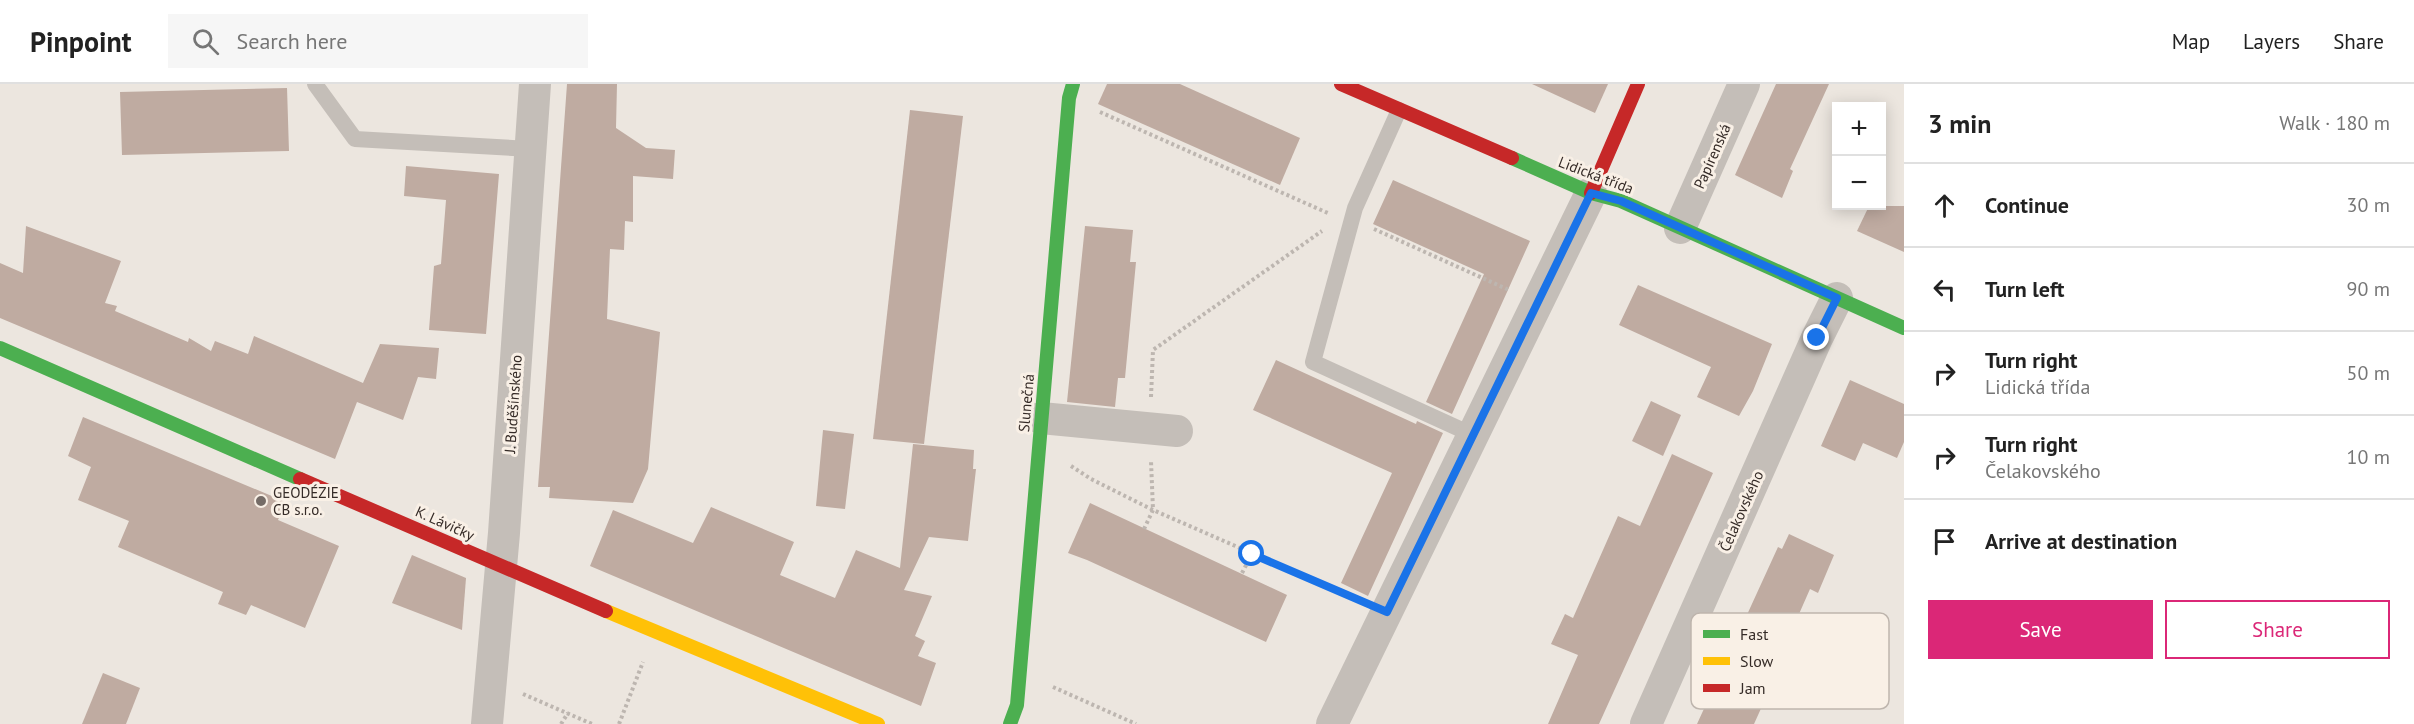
<!DOCTYPE html>
<meta charset="utf-8">
<style>
body{margin:0;font-family:"PT Sans",sans-serif;background:#f6f6f6;color:#222}
.controls{position:absolute;right:18px;top:18px;display:grid;overflow:hidden;border-radius:0px;box-shadow:0 3px 15px #0003}
.controls button{width:54px;height:54px;display:grid;place-items:center;padding:0;border:0;border-bottom:2px solid #e0e0e0;background:#fff;color:#222;font:30px sans-serif}
.stop{position:absolute;width:18px;height:18px;margin:-14px;border:4px solid #1a73e8;border-radius:50%;background:#fff}
.stop.end{background:#1a73e8;border-color:#fff;box-shadow:0 2px 6px #0008}
.list{margin:0;padding:0;list-style:none}
h2{display:flex;justify-content:space-between;align-items:center;height:78px;margin:0;padding:0 24px;font-size:26px}
h2 small{font-size:20px;font-weight:400;color:#767676}
.list li{display:grid;grid-template-columns:39px 1fr auto;gap:18px;align-items:center;box-sizing:border-box;height:84px;padding:0 24px;border-top:2px solid #e0e0e0}
.list b{display:block;font-size:22px;white-space:nowrap}
.list p{margin:0;font-size:20px;white-space:nowrap;color:#767676}
.list em{font-size:20px;font-style:normal;color:#767676}
.actions{display:flex;gap:12px;padding:18px 24px}
.actions a{flex:1;padding:14px 0;border:2px solid #db2777;border-radius:0px;text-align:center;font-size:21px;color:#db2777}
.actions .main{background:#db2777;color:#fff}
.icon{flex:none;width:33px;height:33px;fill:none;stroke:currentColor;stroke-width:2;stroke-linecap:round;stroke-linejoin:round}
.map{position:relative;flex:none;width:1904px;height:640px;overflow:hidden}
header{display:flex;align-items:center;gap:36px;box-sizing:border-box;height:84px;padding:0 30px;background:#fff;border-bottom:2px solid #e0e0e0}
header strong{font-size:28px}
nav{display:flex;gap:33px;margin-inline-start:auto;font-size:21px}
.search{width:420px;height:54px;background:#f6f6f6;display:flex;align-items:center;gap:15px;box-sizing:border-box;padding:0 21px;border-radius:0px;color:#767676;font-size:22px}
main{display:flex}
aside{flex:1;background:#fff}
.map>svg:first-child{display:block}
</style>
<header>
<strong>Pinpoint</strong>
<div class="search"><svg class="icon" aria-label="search" viewBox="0 0 24 24"><circle cx="10" cy="10" r="6"/><path d="M15 15l6 6"/></svg>Search here</div>
<nav><a>Map</a><a>Layers</a><a>Share</a></nav>
</header>
<main>
<div class="map">
<svg width="1904" height="640" viewBox="0 0 1904 640">
<rect width="100%" height="100%" fill="#ece6df"/>
<!-- building -->
<g fill="#bfaba1">
<polygon points="567,0 617,0 616,44 646,64 675,66 673,95 633,92 633,138 625,137 624,166 610,165 607,235 660,248 648,385 633,419 549,414 550,403 538,403"/>
<polygon points="1107,0 1180,0 1300,54 1280,101 1098,20"/>
<polygon points="1532,0 1608,0 1595,29"/>
<polygon points="1776,0 1829,0 1790,85 1793,87 1782,114 1735,91"/>
<polygon points="287,4 289,67 122,71 120,8"/>
<polygon points="910,26 963,32 924,360 873,355"/>
<polygon points="406,82 499,90 486,250 429,246 434,182 441,180 446,116 404,112"/>
<polygon points="1393,96 1530,157 1452,330 1426,318 1484,190 1373,140"/>
<polygon points="1869,122 1904,122 1904,168 1857,147"/>
<polygon points="26,142 121,177 105,219 117,222 115,227 188,258 189,254 211,267 215,257 248,270 254,252 363,299 380,260 439,264 436,295 418,293 403,336 357,318 335,375 0,234 0,179 23,189"/>
<polygon points="1085,142 1133,146 1130,178 1136,178 1125,294 1118,294 1115,323 1067,318"/>
<polygon points="1638,201 1772,260 1753,307 1739,332 1697,313 1711,283 1619,241"/>
<polygon points="1276,276 1416,340 1417,337 1443,349 1368,512 1341,499 1392,389 1253,326"/>
<polygon points="1850,296 1904,320 1904,358 1897,374 1863,359 1855,377 1821,362"/>
<polygon points="1651,317 1681,331 1663,372 1632,357"/>
<polygon points="83,333 286,418 278,436 339,462 305,544 251,521 246,531 218,520 223,508 118,463 129,437 78,416 91,383 68,372"/>
<polygon points="823,346 854,350 845,425 816,422"/>
<polygon points="913,360 974,366 973,385 976,385 968,457 929,453 904,506 932,512 915,552 925,557 918,572 936,579 921,622 590,482 613,426 693,459 711,423 794,458 780,491 835,514 856,466 900,484"/>
<polygon points="1672,370 1713,389 1599,640 1548,640 1578,571 1551,560 1565,530 1573,534 1618,432 1640,442"/>
<polygon points="1090,419 1287,511 1266,558 1087,476 1068,469"/>
<polygon points="1789,450 1834,471 1818,509 1810,505 1788,555 1792,556 1754,640 1697,640 1778,463 1782,465"/>
<polygon points="412,471 466,494 462,546 392,519"/>
<polygon points="103,589 140,604 126,640 82,640"/>
</g>
<g fill="none" stroke-linecap="round" stroke-linejoin="round">
<!-- path -->
<g stroke="#bdb6b0" stroke-width="4" stroke-dasharray="3 3" stroke-linecap="butt">
<polyline points="1100,28 1330,130"/>
<polyline points="1374,145 1509,206"/>
<polyline points="1151,313 1153,266 1322,147"/>
<polyline points="1071,382 1091,395 1153,426 1151,377"/>
<polyline points="1144,445 1153,426 1359,516"/>
<polyline points="1242,489 1252,470"/>
<polyline points="1053,603 1136,640"/>
<polyline points="523,610 592,640"/>
<polyline points="561,640 568,629"/>
<polyline points="619,640 643,578"/>
</g>
<!-- lane -->
<g stroke="#c4beb8" stroke-width="16">
<polyline points="315,0 355,55 530,65"/>
<polyline points="1399,26 1355,124 1313,278 1473,351"/>
</g>
<!-- street -->
<g stroke="#c4beb8" stroke-width="32">
<polyline points="1680,144 1744,0"/>
<polyline points="1041,334 1177,347"/>
<polyline points="487,640 504,449 535,0"/>
<polyline points="1332,640 1591,109"/>
<polyline points="1646,640 1817,254 1837,214"/>
</g>
<!-- fast -->
<g stroke="#4caf50" stroke-width="14">
<polyline points="1512,74 1591,109 1621,117 1904,244"/>
<polyline points="0,264 300,395"/>
<polyline points="1010,640 1017,621 1069,14 1073,0"/>
</g>
<!-- slow -->
<polyline stroke="#ffc107" stroke-width="14" points="606,527 878,640"/>
<!-- jam -->
<g stroke="#c62828" stroke-width="14">
<polyline points="1341,0 1512,74"/>
<polyline points="1591,109 1638,0"/>
<polyline points="300,395 606,527"/>
</g>
</g>
<g fill="none" stroke-linecap="round" stroke-linejoin="round">
<!-- route -->
<polyline stroke="#1a73e8" stroke-width="8" points="1252,470 1387,528 1591,109 1621,117 1837,214 1817,254"/>
</g>
<!-- markers -->
<circle fill="#756c67" stroke="#f9f0e6" stroke-width="2" cx="261" cy="417" r="6"/>
<g text-anchor="middle" dominant-baseline="central" stroke-width="6" stroke-linejoin="round" paint-order="stroke">
<!-- street labels -->
<g font-size="15" fill="#352b27" stroke="#f9f0e6">
<text transform="translate(1712 72) rotate(-66)">Papírenská</text>
<text transform="translate(1596 91) rotate(21)">Lidická třída</text>
<text transform="translate(1026 319) rotate(-85)">Slunečná</text>
<text transform="translate(513 320) rotate(-86)">J. Buděšínského</text>
<text transform="translate(1741 427) rotate(-66)">Čelakovského</text>
<text transform="translate(445 439) rotate(24)">K. Lávičky</text>
</g>
<!-- poi labels -->
<g font-size="15" fill="#352b27" stroke="#f9f0e6" text-anchor="start">
<text x="273" y="408">GEODÉZIE<tspan x="273" dy="17">CB s.r.o.</tspan></text>
</g>
</g>
<!-- legend -->
<rect x="1691" y="529" width="198" height="96" rx="9" fill="#f9f0e6" stroke="#beb5ad" stroke-width="1.5"/>
<rect x="1703" y="546" width="27" height="8" fill="#4caf50"/>
<rect x="1703" y="573" width="27" height="8" fill="#ffc107"/>
<rect x="1703" y="600" width="27" height="8" fill="#c62828"/>
<g font-size="16" fill="#352b27">
<text x="1740" y="556">Fast</text>
<text x="1740" y="583">Slow</text>
<text x="1740" y="610">Jam</text>
</g>
</svg>
<div class="controls">
<button>+</button>
<button>−</button>
</div>
<div class="stop" style="left:1252px;top:470px"></div>
<div class="stop end" style="left:1817px;top:254px"></div>
</div>
<aside>
<h2>3 min<small>Walk · 180 m</small></h2>
<ul class="list">
<li><svg class="icon" aria-label="ahead" viewBox="0 0 24 24"><path d="M12 20V5M6 11l6-6 6 6"/></svg><div><b>Continue</b></div><em>30 m</em></li>
<li><svg class="icon" aria-label="left" viewBox="0 0 24 24"><path d="M17 20v-9H6M10 6l-5 5 5 5"/></svg><div><b>Turn left</b></div><em>90 m</em></li>
<li><svg class="icon" aria-label="right" viewBox="0 0 24 24"><path d="M7 20v-9h11M14 6l5 5-5 5"/></svg><div><b>Turn right</b><p>Lidická třída</p></div><em>50 m</em></li>
<li><svg class="icon" aria-label="right" viewBox="0 0 24 24"><path d="M7 20v-9h11M14 6l5 5-5 5"/></svg><div><b>Turn right</b><p>Čelakovského</p></div><em>10 m</em></li>
<li><svg class="icon" aria-label="arrive" viewBox="0 0 24 24"><path d="M6 21V4h12l-3 4 3 4H6"/></svg><div><b>Arrive at destination</b></div></li>
</ul>
<div class="actions"><a class="main">Save</a><a>Share</a></div>
</aside>
</main>
